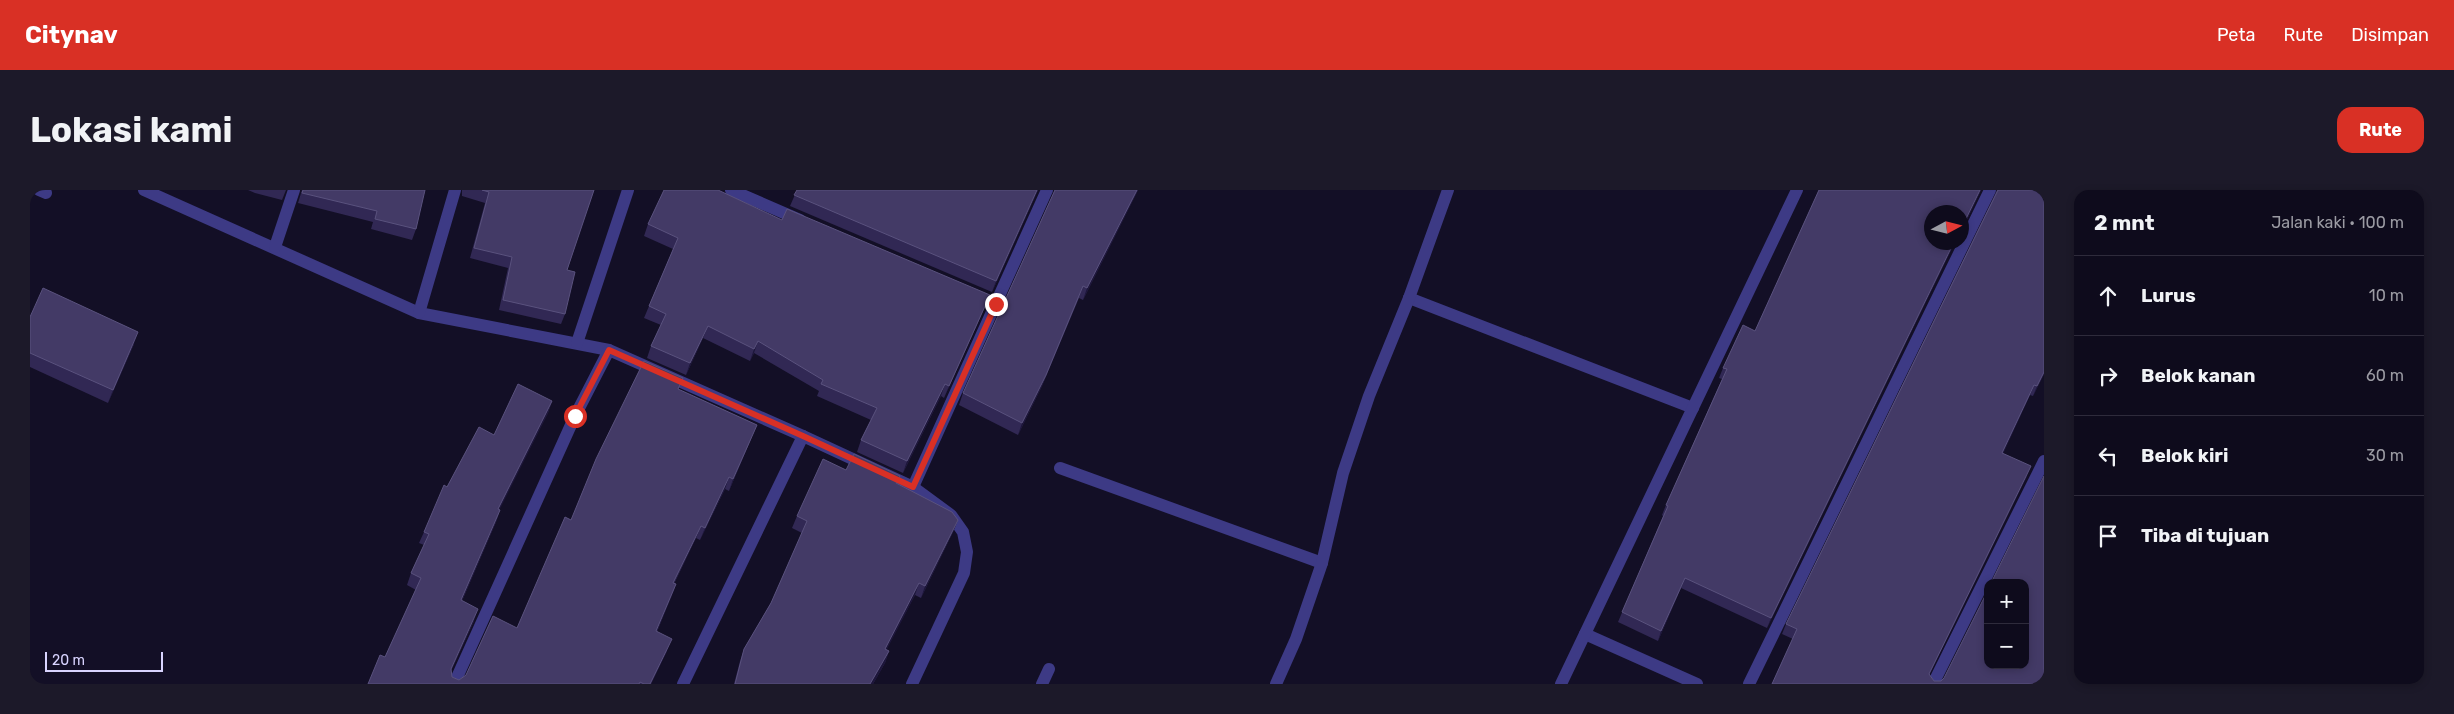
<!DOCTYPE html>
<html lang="id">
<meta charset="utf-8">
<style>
body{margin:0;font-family:Rubik,sans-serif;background:#1c1929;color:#f1f3f6}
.controls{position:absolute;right:15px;bottom:15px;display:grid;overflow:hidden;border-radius:10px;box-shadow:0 2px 8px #0003}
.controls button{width:45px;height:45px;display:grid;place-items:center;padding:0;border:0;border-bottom:1px solid #2e2b3b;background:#0e0b1c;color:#f1f3f6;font:25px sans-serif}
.compass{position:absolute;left:1894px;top:15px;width:45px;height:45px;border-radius:50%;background:#0e0b1c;box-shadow:0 2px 8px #0003;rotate:83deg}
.scale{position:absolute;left:15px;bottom:12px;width:118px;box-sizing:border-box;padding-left:5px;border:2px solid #d9d4ff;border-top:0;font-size:14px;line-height:18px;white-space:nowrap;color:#d9d4ff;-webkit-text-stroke:4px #130f26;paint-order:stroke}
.stop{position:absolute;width:15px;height:15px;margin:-11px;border:4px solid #d93025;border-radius:50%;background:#fff}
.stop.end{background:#d93025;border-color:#fff;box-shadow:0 1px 5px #0008}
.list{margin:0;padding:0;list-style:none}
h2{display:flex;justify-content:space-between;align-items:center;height:65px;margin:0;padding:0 20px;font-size:21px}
h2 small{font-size:16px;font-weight:400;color:#9b9ba3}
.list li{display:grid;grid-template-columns:32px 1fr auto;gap:15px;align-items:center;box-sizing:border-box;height:80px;padding:0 20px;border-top:1px solid #2e2b3b}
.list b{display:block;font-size:19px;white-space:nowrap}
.list em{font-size:16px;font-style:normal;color:#9b9ba3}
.icon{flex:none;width:28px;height:28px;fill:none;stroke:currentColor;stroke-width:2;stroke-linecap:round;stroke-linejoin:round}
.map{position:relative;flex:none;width:2014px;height:494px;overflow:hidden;border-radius:15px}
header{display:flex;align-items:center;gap:30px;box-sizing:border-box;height:70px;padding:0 25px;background:#d93025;color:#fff}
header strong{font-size:24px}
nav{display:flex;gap:28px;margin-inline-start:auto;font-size:18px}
.intro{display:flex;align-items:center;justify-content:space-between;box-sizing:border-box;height:120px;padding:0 30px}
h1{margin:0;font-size:35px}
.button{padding:12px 22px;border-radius:15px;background:#d93025;color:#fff;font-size:18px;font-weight:700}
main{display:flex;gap:30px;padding:0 30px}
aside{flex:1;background:#0e0b1c;border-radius:15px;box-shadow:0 2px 8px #0003}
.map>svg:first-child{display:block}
</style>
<header>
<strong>Citynav</strong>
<nav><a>Peta</a><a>Rute</a><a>Disimpan</a></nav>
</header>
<div class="intro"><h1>Lokasi kami</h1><a class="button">Rute</a></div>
<main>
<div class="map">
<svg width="2014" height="494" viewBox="0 0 2014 494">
<rect width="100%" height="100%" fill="#130f26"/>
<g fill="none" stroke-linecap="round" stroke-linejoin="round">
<!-- minor -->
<g stroke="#3d3a85" stroke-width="12">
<polyline points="9,0 16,3"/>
<polyline points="114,0 389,123 579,160 773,246 883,297 921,325 933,342 937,362 934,383 882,494"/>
<polyline points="701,0 770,30"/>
<polyline points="245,57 264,0"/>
<polyline points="1379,108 1663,218"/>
<polyline points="389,123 425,0"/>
<polyline points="547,153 598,0"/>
<polyline points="1030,278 1292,373"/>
<polyline points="883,297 1017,0"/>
<polyline points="1555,444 1667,494"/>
<polyline points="424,494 545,226 579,160"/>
<polyline points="653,494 773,246"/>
<polyline points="1012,494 1019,479"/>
<polyline points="1246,494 1266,449 1292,373 1313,283 1339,206 1379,108 1418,0"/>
<polyline points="1531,494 1767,0"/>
<polyline points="1719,494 1960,0"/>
<polyline points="1903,494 2014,271"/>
</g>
</g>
<!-- wall -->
<g fill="#312854">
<polygon points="218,0 256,0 252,10 225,3"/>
<polygon points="272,0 395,0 386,39 382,50 341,39 343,32 268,13"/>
<polygon points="432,0 564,0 537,80 535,124 531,134 469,120 478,78 440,68 455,13 432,6"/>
<polygon points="767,0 1008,0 962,102 760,16"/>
<polygon points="1024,0 1108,0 1053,110 1049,108 1012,196 988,245 929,215 933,203 1024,2"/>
<polygon points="1789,0 1951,0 1932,40 1902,52 1925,52 1737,438 1651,398 1628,451 1588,432 1633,326 1632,325 1636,315 1692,189 1689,188 1693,178 1725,141"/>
<polygon points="1967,0 2014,0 2014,184 2003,206 2000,205 1973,263 1997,286 1899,485 1904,491 2014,494 1742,494 1763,449 1752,444 1756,434"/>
<polygon points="752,30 960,105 955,117 914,208 911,206 873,283 827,262 831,250 841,230 787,206 789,201 724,163 720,171 673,148 656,185 617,168 621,156 631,135 614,128 643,59 614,46 618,34"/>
<polygon points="0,127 104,154 78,213 0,177"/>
<polygon points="649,200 727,235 699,301 695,299 670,350 666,348 644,394 646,394 627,442 637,461 621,494 338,494 355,467 386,400 377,395 381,383 394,355 389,353 394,342 417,297 464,245 522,211 518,223 469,319 470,320 466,332 432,411 444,431 421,481 422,487 429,490 436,485 487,438 541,330"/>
<polygon points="816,280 870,286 867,294 928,330 923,342 891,408 885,405 856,460 859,461 855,473 843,494 704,494 710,471 714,459 741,413 772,343 762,338 767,326"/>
</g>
<!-- shaded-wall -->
<g fill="#1d163a">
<polygon points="1007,0 1008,0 962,102 966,91"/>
<polygon points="1107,0 1108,0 1053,110 1057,98"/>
<polygon points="1950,0 1951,0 1932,40 1932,37"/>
<polygon points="1924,52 1925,52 1737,438 1741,428"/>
<polygon points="1053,96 1012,196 988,245 992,233"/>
<polygon points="960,105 955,117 914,208 919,196"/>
<polygon points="678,136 673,148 656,185 660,173"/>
<polygon points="108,142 104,154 78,213 83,200"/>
<polygon points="728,151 724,163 720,171 724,159"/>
<polygon points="2014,182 2014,184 2003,206 2007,196"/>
<polygon points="915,194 911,206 873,283 877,271"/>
<polygon points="2004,195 2000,205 1969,273 1972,263"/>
<polygon points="522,211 518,223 464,331 468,319"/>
<polygon points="727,235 722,246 699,301 703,289"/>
<polygon points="2001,276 1997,286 1895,494 1899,484"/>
<polygon points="699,287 695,299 670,350 675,338"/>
<polygon points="470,320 466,332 427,422 431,410"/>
<polygon points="928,330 923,342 891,408 895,396"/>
<polygon points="671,336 666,348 638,405 643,393"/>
<polygon points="1655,388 1651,398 1628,451 1631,441"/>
<polygon points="889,393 885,405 851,471 855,459"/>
<polygon points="646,394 642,406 622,453 626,441"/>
<polygon points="448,419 444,431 416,491 421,479"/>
<polygon points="642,449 637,461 621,494 620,494"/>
<polygon points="859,461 855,473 843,494 840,494"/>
</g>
<!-- building -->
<g fill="#433a66" stroke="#5a527e">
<polygon points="273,0 395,0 386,39 345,29 347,21 272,3"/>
<polygon points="452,0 564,0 537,80 545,82 535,124 473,110 482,67 444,58 459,2"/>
<polygon points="634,0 688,0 752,30 757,19 960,105 919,196 915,194 877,271 831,250 847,218 791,194 793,190 728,151 724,159 678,136 660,173 621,156 636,124 619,116 648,48 618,34"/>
<polygon points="767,0 1007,0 966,91 764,5"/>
<polygon points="1025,0 1107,0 1057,98 1053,96 1016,185 992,233 933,203"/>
<polygon points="1789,0 1950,0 1932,37 1932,22 1902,22 1902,52 1924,52 1741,428 1655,388 1631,441 1592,422 1638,316 1636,315 1697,179 1693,178 1713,135 1725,141"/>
<polygon points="1968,0 2014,0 2014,182 2007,196 2004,195 1972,263 2001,276 1899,484 1904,491 1911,491 1914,488 1958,400 1958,475 1995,475 1995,393 1961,393 2014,286 2014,494 1742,494 1767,439 1756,434"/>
<polygon points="13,98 108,142 83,200 0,163 0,127"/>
<polygon points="614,171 653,188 648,199 727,235 703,289 699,287 675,338 671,336 643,393 646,394 626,441 642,449 620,494 614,494 610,492 609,494 338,494 350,465 355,467 391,388 381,383 399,344 394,342 414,295 417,297 449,237 464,245 488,194 522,211 468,319 470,320 431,410 448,419 421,479 422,487 429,490 436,485 463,426 487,438 535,327 541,330 566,269"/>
<polygon points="824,264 870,286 866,293 922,322 928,330 895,396 889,393 855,459 859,461 840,494 705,494 714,459 741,413 777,331 767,326 793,269 816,280"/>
</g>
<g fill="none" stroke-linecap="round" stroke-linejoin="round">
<!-- route -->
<polyline stroke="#d93025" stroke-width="6" points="545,226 579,160 773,246 883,297 966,114"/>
</g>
</svg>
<div class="controls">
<button>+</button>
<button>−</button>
</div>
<svg class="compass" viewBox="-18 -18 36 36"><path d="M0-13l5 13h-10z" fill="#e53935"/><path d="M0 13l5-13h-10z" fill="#9b9ba3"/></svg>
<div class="scale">20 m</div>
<div class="stop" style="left:545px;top:226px"></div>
<div class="stop end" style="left:966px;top:114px"></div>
</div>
<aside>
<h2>2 mnt<small>Jalan kaki · 100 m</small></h2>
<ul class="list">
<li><svg class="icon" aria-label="ahead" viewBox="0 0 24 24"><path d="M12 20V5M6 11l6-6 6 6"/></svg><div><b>Lurus</b></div><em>10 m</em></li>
<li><svg class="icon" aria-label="right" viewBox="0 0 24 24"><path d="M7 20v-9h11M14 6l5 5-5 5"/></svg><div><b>Belok kanan</b></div><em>60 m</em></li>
<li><svg class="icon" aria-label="left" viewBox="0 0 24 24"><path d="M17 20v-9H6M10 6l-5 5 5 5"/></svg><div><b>Belok kiri</b></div><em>30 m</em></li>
<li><svg class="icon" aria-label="arrive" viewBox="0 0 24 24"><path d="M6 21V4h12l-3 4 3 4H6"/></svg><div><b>Tiba di tujuan</b></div></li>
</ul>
</aside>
</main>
